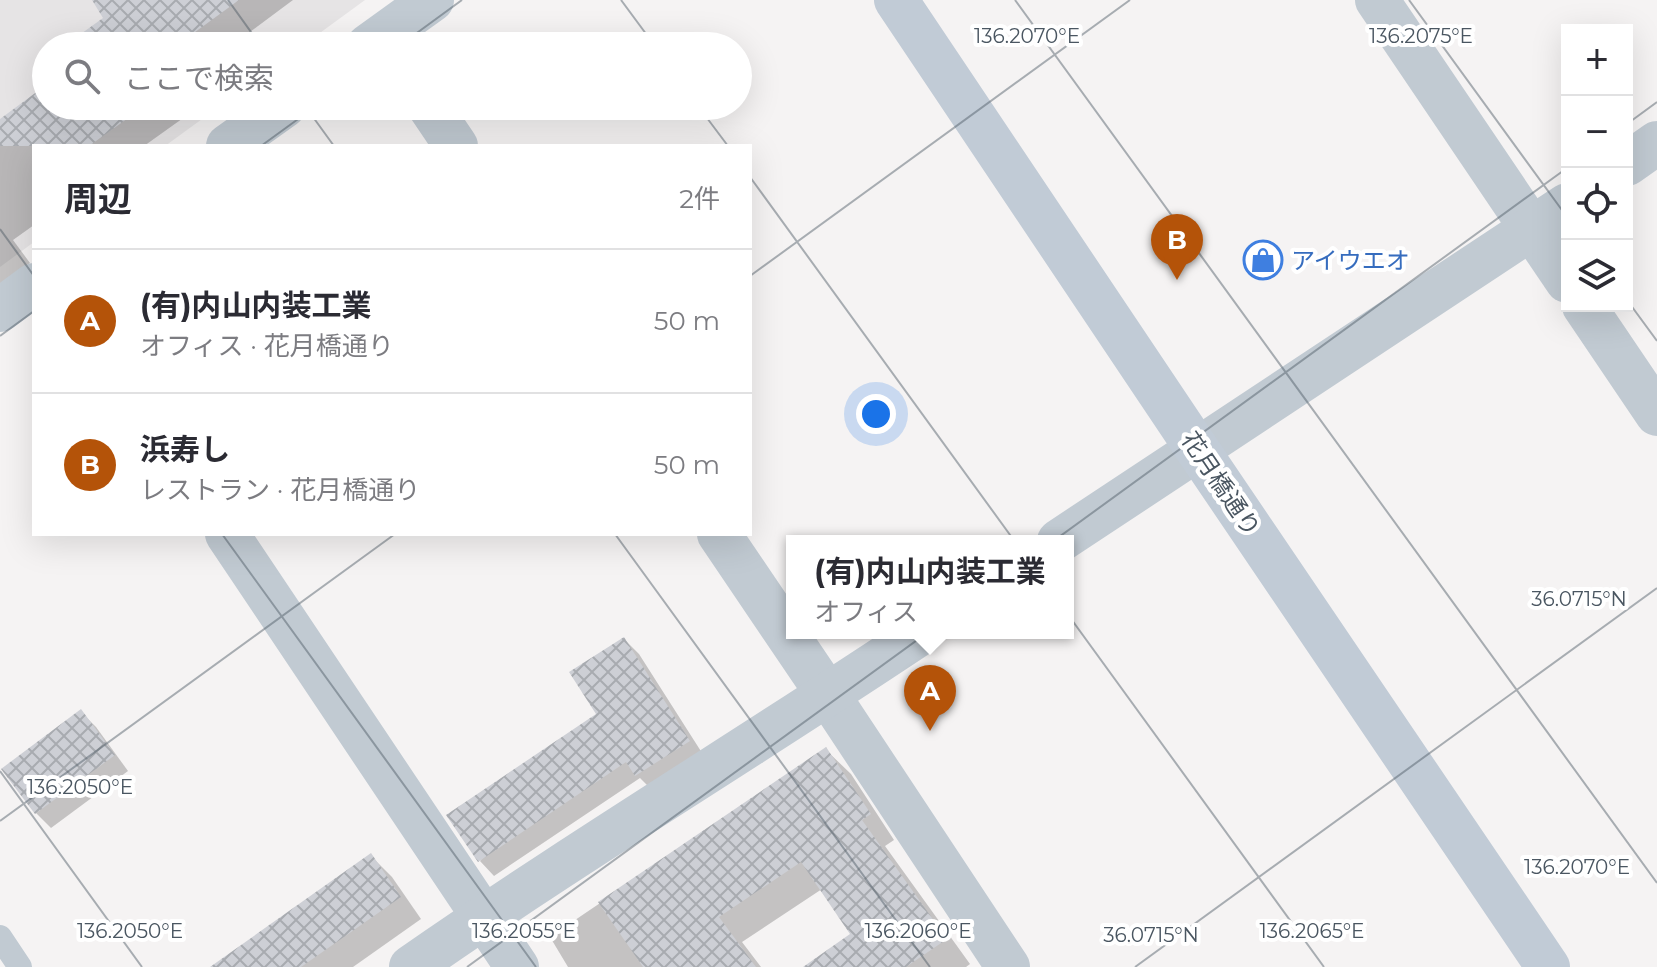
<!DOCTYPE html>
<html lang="ja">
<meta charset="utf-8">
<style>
body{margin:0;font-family:Montserrat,"Noto Sans JP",sans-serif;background:#f7f7f7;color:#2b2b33}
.controls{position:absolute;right:24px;top:24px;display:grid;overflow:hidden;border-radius:0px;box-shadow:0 8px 32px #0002}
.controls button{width:72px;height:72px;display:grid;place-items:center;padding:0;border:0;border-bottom:2px solid #e1e1e2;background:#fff;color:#2b2b33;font:40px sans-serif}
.you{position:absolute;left:876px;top:414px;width:28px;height:28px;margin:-20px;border:6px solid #fff;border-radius:50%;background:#1a73e8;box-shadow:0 0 0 12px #1a73e833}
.badge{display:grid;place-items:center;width:52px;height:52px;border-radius:50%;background:#b45309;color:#fff;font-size:26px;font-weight:700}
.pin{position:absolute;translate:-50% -66px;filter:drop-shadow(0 2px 4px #0008)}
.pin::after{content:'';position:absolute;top:42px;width:28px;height:24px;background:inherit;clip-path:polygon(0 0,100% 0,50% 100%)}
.popup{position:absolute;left:786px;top:535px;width:288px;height:104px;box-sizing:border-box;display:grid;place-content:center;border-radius:0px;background:#fff;filter:drop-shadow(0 2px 6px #0005);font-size:26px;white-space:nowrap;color:#7c7c81}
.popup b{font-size:30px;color:#2b2b33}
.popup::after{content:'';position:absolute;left:50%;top:100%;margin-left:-16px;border:16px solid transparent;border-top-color:#fff}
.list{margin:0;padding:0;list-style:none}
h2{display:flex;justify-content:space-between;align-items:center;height:104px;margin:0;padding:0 32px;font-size:34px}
h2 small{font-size:26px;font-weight:400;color:#7c7c81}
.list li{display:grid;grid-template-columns:52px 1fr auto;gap:24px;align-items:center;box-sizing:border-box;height:144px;padding:0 32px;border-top:2px solid #e1e1e2}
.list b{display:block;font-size:30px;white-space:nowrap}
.list p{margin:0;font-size:26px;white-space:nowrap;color:#7c7c81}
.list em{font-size:26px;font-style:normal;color:#7c7c81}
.icon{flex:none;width:44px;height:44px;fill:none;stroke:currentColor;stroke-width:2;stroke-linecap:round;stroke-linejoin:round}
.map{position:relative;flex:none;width:1657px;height:967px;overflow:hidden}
.search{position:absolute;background:#fff;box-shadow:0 8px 32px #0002;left:32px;top:32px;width:720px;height:88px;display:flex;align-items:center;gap:20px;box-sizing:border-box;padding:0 28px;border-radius:44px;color:#7c7c81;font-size:30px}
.panel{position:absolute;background:#fff;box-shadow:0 8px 32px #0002;left:32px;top:144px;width:720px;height:392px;border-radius:0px}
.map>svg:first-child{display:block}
</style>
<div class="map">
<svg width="1657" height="967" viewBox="0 0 1657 967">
<defs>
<pattern id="building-cross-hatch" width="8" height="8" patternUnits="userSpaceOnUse" patternTransform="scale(2)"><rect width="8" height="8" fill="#cdcfd5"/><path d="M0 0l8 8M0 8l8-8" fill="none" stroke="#a8abb0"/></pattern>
</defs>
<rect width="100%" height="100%" fill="#f5f3f3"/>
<!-- education -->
<polygon fill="#e6e4e5" points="0,0 365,0 302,46 46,46 46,106 220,106 165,146 34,146 34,242 0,267"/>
<!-- shadow -->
<g fill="#0003">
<polygon points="104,0 293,0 231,46 67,46 106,19"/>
<polygon points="46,88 46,106 200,106 144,146 34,146 34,225 13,240 30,263 0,285 0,121"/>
<polygon points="624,639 639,654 704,756 652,790 640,778 494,876 480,861 599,715"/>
<polygon points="81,712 96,727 128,771 51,828 36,813"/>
<polygon points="826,750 851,774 894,840 885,846 970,964 966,967 806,967 853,935 822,889 742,942 761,967 568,967 550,937"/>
<polygon points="371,856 392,877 421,919 353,967 214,967"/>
</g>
<!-- building -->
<g fill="url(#building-cross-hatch)">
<polygon points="92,0 239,0 176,46 64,46 103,18"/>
<polygon points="46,85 46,106 145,106 89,146 0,146 0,119"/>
<polygon points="624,637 690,741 635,776 626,762 478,862 446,815 596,714 569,672"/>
<polygon points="81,709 115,755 35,814 1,769"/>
<polygon points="826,747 871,814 862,820 947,939 906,967 803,967 850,934 801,862 719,917 756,967 643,967 598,902"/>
<polygon points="371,853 401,897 301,967 210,967"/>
</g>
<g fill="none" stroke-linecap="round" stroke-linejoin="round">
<!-- lane -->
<polyline stroke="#c1cad2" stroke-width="24" points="0,937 20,967"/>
<!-- street -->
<g stroke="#c1cad2" stroke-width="44">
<polyline points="1377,0 1567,281"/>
<polyline points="368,46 432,0"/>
<polyline points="429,106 456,146"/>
<polyline points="228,146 284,106"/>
<polyline points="1627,164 1657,143"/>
<polyline points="1584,306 1657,414"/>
<polyline points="0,310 34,285"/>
<polyline points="227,534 517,967"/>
<polyline points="719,534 828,695 1008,967"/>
<polyline points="1059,541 1567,205"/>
<path d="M411,967c167,-116 341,-221 510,-334"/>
</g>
<!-- secondary -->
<polyline stroke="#c1cbd6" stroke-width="44" points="896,0 1197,449 1548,967"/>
</g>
<!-- ticks -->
<path fill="none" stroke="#4a5661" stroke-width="2" stroke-opacity="0.45" d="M228,0l33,46M621,0l34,46M1015,0l642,883M1409,0l158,217M399,46l63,-46M305,106l29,40M698,106l30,40M1627,124l30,-22M261,146l55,-40M750,177l574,790M0,229l34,47M750,276l380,-276M1627,300l30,41M0,336l34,-25M222,534l314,433M615,534l315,433M0,771l142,196M0,821l395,-287M467,967l1100,-799M1135,967l522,-379"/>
<!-- icons -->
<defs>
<g id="shop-ring" transform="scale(2)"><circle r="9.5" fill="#fff" stroke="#3f7fe0" stroke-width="1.5"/><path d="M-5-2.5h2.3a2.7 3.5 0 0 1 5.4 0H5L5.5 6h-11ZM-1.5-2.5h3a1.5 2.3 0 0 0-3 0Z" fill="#3f7fe0"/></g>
</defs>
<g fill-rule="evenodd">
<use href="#shop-ring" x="1263" y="260"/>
</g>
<g text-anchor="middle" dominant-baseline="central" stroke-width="8" stroke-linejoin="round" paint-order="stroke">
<!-- shop labels -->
<g font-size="24" fill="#366cbe" stroke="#fff" text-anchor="start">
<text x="1291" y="260">アイウエオ</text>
</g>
<!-- street labels -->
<g font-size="24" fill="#4a5661" stroke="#fff">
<text transform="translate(1221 484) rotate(56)">花月橋通り</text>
</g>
</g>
<g font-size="20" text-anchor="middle" fill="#4a5661" stroke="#fff" stroke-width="8" stroke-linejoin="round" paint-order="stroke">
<text x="1027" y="43">136.2070°E</text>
<text x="1421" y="43">136.2075°E</text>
<text x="1579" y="606">36.0715°N</text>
<text x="80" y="794">136.2050°E</text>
<text x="1577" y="874">136.2070°E</text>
<text x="130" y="938">136.2050°E</text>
<text x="524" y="938">136.2055°E</text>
<text x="918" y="938">136.2060°E</text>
<text x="1312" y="938">136.2065°E</text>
<text x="1151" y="942">36.0715°N</text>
</g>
</svg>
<div class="controls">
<button>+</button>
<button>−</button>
<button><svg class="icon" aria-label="locate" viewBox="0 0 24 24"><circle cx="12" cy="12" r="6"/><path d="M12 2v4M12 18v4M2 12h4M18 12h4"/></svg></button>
<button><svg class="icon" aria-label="layers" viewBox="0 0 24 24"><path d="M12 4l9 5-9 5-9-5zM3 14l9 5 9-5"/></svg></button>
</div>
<div class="you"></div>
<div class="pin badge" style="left:930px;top:731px">A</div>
<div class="popup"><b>(有)内山内装工業</b>オフィス</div>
<div class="pin badge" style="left:1177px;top:280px">B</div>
<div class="search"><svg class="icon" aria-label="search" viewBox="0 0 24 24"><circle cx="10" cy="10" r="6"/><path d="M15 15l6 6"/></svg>ここで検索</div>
<section class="panel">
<h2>周辺<small>2件</small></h2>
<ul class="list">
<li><span class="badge">A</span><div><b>(有)内山内装工業</b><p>オフィス · 花月橋通り</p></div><em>50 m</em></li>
<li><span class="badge">B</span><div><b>浜寿し</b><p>レストラン · 花月橋通り</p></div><em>50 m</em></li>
</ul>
</section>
</div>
